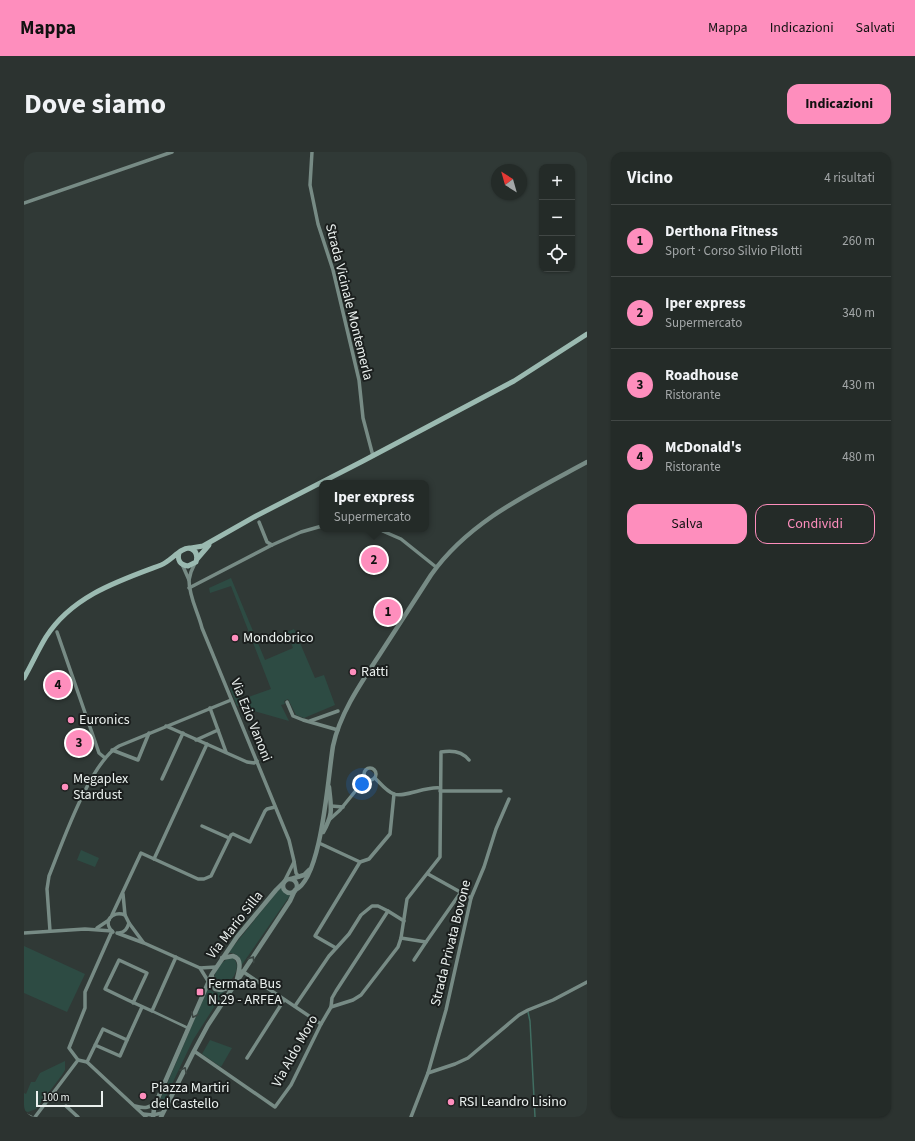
<!DOCTYPE html>
<html lang="it">
<meta charset="utf-8">
<style>
body{margin:0;font-family:"Source Sans 3",sans-serif;background:#2c3330;color:#f1f3f6}
.controls{position:absolute;right:12px;top:12px;display:grid;overflow:hidden;border-radius:8px;box-shadow:0 1px 3px #0004}
.controls button{width:36px;height:36px;display:grid;place-items:center;padding:0;border:0;border-bottom:1px solid #414745;background:#242b28;color:#f1f3f6;font:20px sans-serif}
.compass{position:absolute;left:467px;top:12px;width:36px;height:36px;border-radius:50%;background:#242b28;box-shadow:0 1px 3px #0004;rotate:323deg}
.scale{position:absolute;left:12px;bottom:10px;width:67px;box-sizing:border-box;padding-left:4px;border:2px solid #eaf0ee;border-top:0;font-size:11px;line-height:14px;white-space:nowrap;color:#eaf0ee;-webkit-text-stroke:3px #1b1f1e;paint-order:stroke}
.you{position:absolute;left:338px;top:632px;width:14px;height:14px;margin:-10px;border:3px solid #fff;border-radius:50%;background:#1a73e8;box-shadow:0 0 0 6px #1a73e833}
.badge{display:grid;place-items:center;width:26px;height:26px;border-radius:50%;background:#fe8ebd;color:#111;font-size:13px;font-weight:700}
.pin{position:absolute;translate:-50% -50%;border:2px solid #fff;box-shadow:0 1px 4px #0006}
.popup{position:absolute;left:295px;top:328px;width:110px;height:52px;box-sizing:border-box;display:grid;place-content:center;border-radius:8px;background:#242b28;filter:drop-shadow(0 1px 3px #0005);font-size:13px;white-space:nowrap;color:#a3a7a8}
.popup b{font-size:15px;color:#f1f3f6}
.popup::after{content:'';position:absolute;left:50%;top:100%;margin-left:-8px;border:8px solid transparent;border-top-color:#242b28}
.list{margin:0;padding:0;list-style:none}
h2{display:flex;justify-content:space-between;align-items:center;height:52px;margin:0;padding:0 16px;font-size:17px}
h2 small{font-size:13px;font-weight:400;color:#a3a7a8}
.list li{display:grid;grid-template-columns:26px 1fr auto;gap:12px;align-items:center;box-sizing:border-box;height:72px;padding:0 16px;border-top:1px solid #414745}
.list b{display:block;font-size:15px;white-space:nowrap}
.list p{margin:0;font-size:13px;white-space:nowrap;color:#a3a7a8}
.list em{font-size:13px;font-style:normal;color:#a3a7a8}
.actions{display:flex;gap:8px;padding:12px 16px}
.actions a{flex:1;padding:9px 0;border:1px solid #fe8ebd;border-radius:12px;text-align:center;font-size:14px;color:#fe8ebd}
.actions .main{background:#fe8ebd;color:#111}
.icon{flex:none;width:22px;height:22px;fill:none;stroke:currentColor;stroke-width:2;stroke-linecap:round;stroke-linejoin:round}
.map{position:relative;flex:none;width:563px;height:965px;overflow:hidden;border-radius:12px}
header{display:flex;align-items:center;gap:24px;box-sizing:border-box;height:56px;padding:0 20px;background:#fe8ebd;color:#111}
header strong{font-size:19px}
nav{display:flex;gap:22px;margin-inline-start:auto;font-size:14px}
.intro{display:flex;align-items:center;justify-content:space-between;box-sizing:border-box;height:96px;padding:0 24px}
h1{margin:0;font-size:28px}
.button{padding:10px 18px;border-radius:12px;background:#fe8ebd;color:#111;font-size:14px;font-weight:700}
main{display:flex;gap:24px;padding:0 24px}
aside{flex:1;background:#242b28;border-radius:12px;box-shadow:0 1px 3px #0004}
.map>svg:first-child{display:block}
</style>
<header>
<strong>Mappa</strong>
<nav><a>Mappa</a><a>Indicazioni</a><a>Salvati</a></nav>
</header>
<div class="intro"><h1>Dove siamo</h1><a class="button">Indicazioni</a></div>
<main>
<div class="map">
<svg width="563" height="965" viewBox="0 0 563 965">
<rect width="100%" height="100%" fill="#303936"/>
<!-- green -->
<g fill="#2d4b43">
<polygon points="207,426 241,508 269,496 263,480 270,477 291,526 300,523 311,553 280,566 272,563 264,547 260,549 261,552 257,553 265,569 213,554 206,537 210,535 214,546 219,547 247,537 207,434 186,441 185,436"/>
<polygon points="57,698 75,706 71,715 53,708"/>
<path d="M257,735l4,6 6,1 -50,72c0,-8 -4,-14 -13,-13z"/>
<polygon points="0,794 61,822 43,860 0,841"/>
<path d="M207,805c14,7 0,31 -14,29 -8,-10 4,-25 14,-29z"/>
<polygon points="185,837 191,841 201,838 169,888 136,957 132,958 183,838"/>
<polygon points="186,888 208,896 197,915 178,902"/>
<polygon points="41,909 41,918 38,923 12,957 4,960 0,959 0,941 2,942 7,930 11,930 16,921"/>
</g>
<g fill="none" stroke-linecap="round" stroke-linejoin="round">
<!-- stream -->
<polyline stroke="#406d61" stroke-width="1.5" points="504,860 506,869 511,965"/>
<!-- pedestrian -->
<polyline stroke="#778b85" stroke-width="2.5" points="128,859 164,876"/>
<!-- minor -->
<g stroke="#778b85" stroke-width="3.5">
<polyline points="288,0 286,33 294,72 309,118 335,228 339,266 349,304"/>
<polyline points="0,51 148,0"/>
<polyline points="235,370 243,390 248,393 277,380 298,374"/>
<polyline points="354,377 377,387 412,415"/>
<polyline points="158,412 165,428 167,420 171,411"/>
<path d="M165,428c0,17 9,32 13,48l87,212 5,21 2,12 3,4"/>
<polyline points="165,436 248,393"/>
<polyline points="33,480 75,601 81,606"/>
<polyline points="263,550 269,564 279,568 314,578"/>
<polyline points="186,556 194,578"/>
<polyline points="286,569 314,559"/>
<polyline points="142,574 223,610 230,611 233,609"/>
<polyline points="172,588 194,578 202,600"/>
<polyline points="88,598 114,608 125,581"/>
<circle cx="346" cy="622" r="6"/>
<path d="M351,626c5,5 12,14 19,16 10,4 32,-8 46,-6"/>
<polyline points="138,627 159,581"/>
<polyline points="416,639 477,639"/>
<polyline points="307,654 319,655"/>
<polyline points="305,668 316,658 342,626"/>
<polyline points="178,674 205,686"/>
<polyline points="295,691 336,710 291,784 312,796"/>
<polyline points="130,707 183,592"/>
<polyline points="336,710 345,707 366,682 370,642"/>
<polyline points="404,722 447,746"/>
<polyline points="260,730 270,710"/>
<polyline points="88,763 117,701 174,727 180,727 187,724 207,683 209,682 226,690 241,659 243,657 251,655"/>
<polyline points="105,771 119,790"/>
<polyline points="73,776 85,768"/>
<path d="M26,779l-3,-42 2,-13c13,-32 41,-114 70,-130l112,-46"/>
<path d="M89,780c-11,-10 -1,-22 12,-17"/>
<polyline points="0,781 61,777 88,779 61,840 61,856 45,896 54,908 11,965"/>
<polyline points="93,781 120,791 176,816 192,815"/>
<path d="M95,781c6,-1 8,-4 10,-10l-4,-8 -2,-21"/>
<polyline points="377,786 402,790 437,740"/>
<polyline points="390,808 402,790"/>
<polyline points="176,816 184,829"/>
<polyline points="218,819 297,872"/>
<path d="M109,851l14,-30 -28,-13 -14,29c16,8 31,15 47,22l24,-54"/>
<polyline points="271,854 305,804 325,782 337,763 348,754 354,754 364,759"/>
<polyline points="307,855 308,846 312,839 364,759 380,769"/>
<polyline points="103,888 118,855"/>
<path d="M170,899l81,56 16,-22 30,-61 10,-17 22,-7 8,-5 37,-48 3,-9 6,-39 33,-42 1,-105c11,-2 21,-1 28,8"/>
<polyline points="223,906 260,848"/>
<polyline points="54,908 63,910 122,965"/>
<polyline points="63,910 79,877 103,888 96,904 71,893"/>
<polyline points="404,921 422,858 447,746 460,715 472,677 485,647"/>
<polyline points="42,954 54,965"/>
<path d="M111,954c10,3 15,2 21,-5"/>
<polyline points="0,962 7,965"/>
<polyline points="119,962 129,963 138,961"/>
<polyline points="387,965 404,921 431,912 444,906 495,863 504,858 529,848 563,830"/>
</g>
<!-- tertiary -->
<g stroke="#778b85" stroke-width="4.5">
<path d="M299,680c11,-19 8,-24 6,-45"/>
<polyline points="267,727 280,723 285,718"/>
<circle cx="266" cy="734" r="7"/>
<path d="M198,806l11,-2c10,3 6,15 4,23"/>
<polyline points="188,824 188,831 191,837 197,838 209,834"/>
<polyline points="129,965 130,957 134,946 188,822 213,785 252,738 260,730"/>
<path d="M137,965l33,-66 14,-26 82,-124 5,-11c27,-11 33,-115 38,-144 7,-33 28,-63 47,-92 17,-26 34,-53 51,-79 38,-54 99,-82 156,-113"/>
</g>
<!-- secondary -->
<g stroke="#9bbab1" stroke-width="5">
<polyline points="167,396 179,394 232,364 339,309 490,229 563,182"/>
<polyline points="173,407 185,393"/>
<path d="M0,526c8,-14 14,-28 22,-41 26,-41 72,-56 115,-72 10,-4 19,-17 28,-17 7,2 9,7 7,14l-8,4c-8,-1 -11,-6 -9,-13"/>
</g>
</g>
<!-- one-way arrows -->
<defs><path id="oneway-chevron" d="M-2-3.5L2.5 0L-2 3.5" fill="none" stroke-width="1.6" stroke-linecap="round" stroke-linejoin="round"/></defs>
<g stroke="#3b4542">
<use href="#oneway-chevron" transform="translate(228 807) rotate(-56)"/>
<use href="#oneway-chevron" transform="translate(170 863) rotate(114)"/>
<use href="#oneway-chevron" transform="translate(160 918) rotate(-63)"/>
</g>
<!-- markers -->
<g fill="#fe8ebd" stroke="#1b1f1e" stroke-width="1.5">
<circle cx="211" cy="486" r="4"/>
<circle cx="329" cy="520" r="4"/>
<circle cx="47" cy="568" r="4"/>
<circle cx="41" cy="635" r="4"/>
<rect x="172" y="836" width="8" height="8" rx="2"/>
<circle cx="119" cy="944" r="4"/>
<circle cx="427" cy="950" r="4"/>
</g>
<g text-anchor="middle" dominant-baseline="central" stroke-width="4" stroke-linejoin="round" paint-order="stroke">
<!-- street labels -->
<g font-size="14" fill="#eaf0ee" stroke="#1b1f1e">
<text transform="translate(325 150) rotate(76)">Strada Vicinale Montemerla</text>
<text transform="translate(227 568) rotate(68)">Via Ezio Vanoni</text>
<text transform="translate(211 773) rotate(-52)">Via Mario Silla</text>
<text transform="translate(427 791) rotate(-76)">Strada Privata Bovone</text>
<text transform="translate(271 899) rotate(-61)">Via Aldo Moro</text>
</g>
<!-- poi labels -->
<g font-size="14" fill="#eaf0ee" stroke="#1b1f1e" text-anchor="start">
<text x="219" y="486">Mondobrico</text>
<text x="337" y="520">Ratti</text>
<text x="55" y="568">Euronics</text>
<text x="49" y="627">Megaplex<tspan x="49" dy="16">Stardust</tspan></text>
<text x="184" y="832">Fermata Bus<tspan x="184" dy="16">N.29 - ARFEA</tspan></text>
<text x="127" y="936">Piazza Martiri<tspan x="127" dy="16">del Castello</tspan></text>
<text x="435" y="950">RSI Leandro Lisino</text>
</g>
</g>
</svg>
<div class="controls">
<button>+</button>
<button>−</button>
<button><svg class="icon" aria-label="locate" viewBox="0 0 24 24"><circle cx="12" cy="12" r="6"/><path d="M12 2v4M12 18v4M2 12h4M18 12h4"/></svg></button>
</div>
<svg class="compass" viewBox="-18 -18 36 36"><path d="M0-13l5 13h-10z" fill="#e53935"/><path d="M0 13l5-13h-10z" fill="#a3a7a8"/></svg>
<div class="scale">100 m</div>
<div class="you"></div>
<div class="pin badge" style="left:364px;top:460px">1</div>
<div class="pin badge" style="left:350px;top:408px">2</div>
<div class="popup"><b>Iper express</b>Supermercato</div>
<div class="pin badge" style="left:55px;top:591px">3</div>
<div class="pin badge" style="left:34px;top:533px">4</div>
</div>
<aside>
<h2>Vicino<small>4 risultati</small></h2>
<ul class="list">
<li><span class="badge">1</span><div><b>Derthona Fitness</b><p>Sport · Corso Silvio Pilotti</p></div><em>260 m</em></li>
<li><span class="badge">2</span><div><b>Iper express</b><p>Supermercato</p></div><em>340 m</em></li>
<li><span class="badge">3</span><div><b>Roadhouse</b><p>Ristorante</p></div><em>430 m</em></li>
<li><span class="badge">4</span><div><b>McDonald's</b><p>Ristorante</p></div><em>480 m</em></li>
</ul>
<div class="actions"><a class="main">Salva</a><a>Condividi</a></div>
</aside>
</main>
